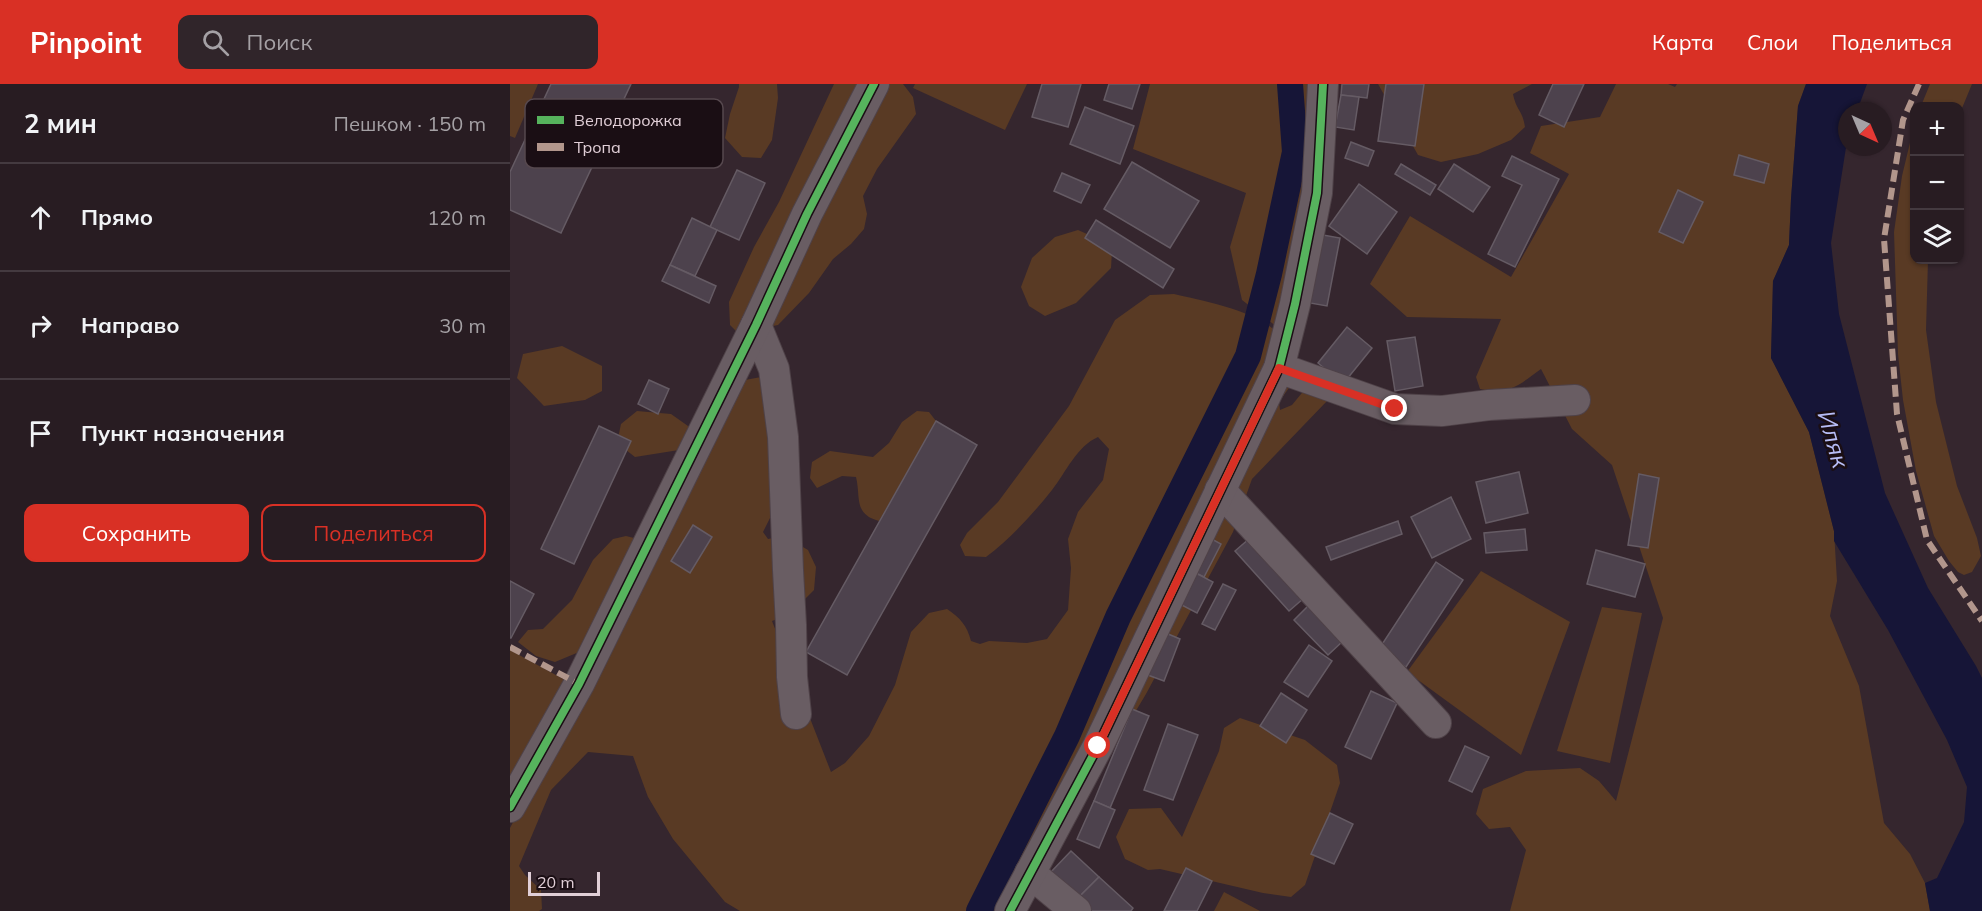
<!DOCTYPE html>
<html lang="ru">
<meta charset="utf-8">
<style>
body{margin:0;font-family:Mulish,sans-serif;background:#30252a;color:#f1f3f6}
.controls{position:absolute;right:18px;top:18px;display:grid;overflow:hidden;border-radius:12px;box-shadow:0 2px 4px #0004}
.controls button{width:54px;height:54px;display:grid;place-items:center;padding:0;border:0;border-bottom:2px solid #443a40;background:#281c22;color:#f1f3f6;font:30px sans-serif}
.compass{position:absolute;left:1328px;top:18px;width:54px;height:54px;border-radius:50%;background:#281c22;box-shadow:0 2px 4px #0004;rotate:136deg}
.scale{position:absolute;left:18px;bottom:15px;width:72px;box-sizing:border-box;padding-left:6px;border:3px solid #e1cfd7;border-top:0;font-size:16px;line-height:21px;white-space:nowrap;color:#e1cfd7;-webkit-text-stroke:4px #1a0e14;paint-order:stroke}
.stop{position:absolute;width:18px;height:18px;margin:-14px;border:4px solid #d93025;border-radius:50%;background:#fff}
.stop.end{background:#d93025;border-color:#fff;box-shadow:0 2px 6px #0008}
.list{margin:0;padding:0;list-style:none}
h2{display:flex;justify-content:space-between;align-items:center;height:78px;margin:0;padding:0 24px;font-size:26px}
h2 small{font-size:20px;font-weight:400;color:#a5a1a5}
.list li{display:grid;grid-template-columns:39px 1fr auto;gap:18px;align-items:center;box-sizing:border-box;height:108px;padding:0 24px;border-top:2px solid #443a40}
.list b{display:block;font-size:22px;white-space:nowrap}
.list em{font-size:20px;font-style:normal;color:#a5a1a5}
.actions{display:flex;gap:12px;padding:18px 24px}
.actions a{flex:1;padding:14px 0;border:2px solid #d93025;border-radius:12px;text-align:center;font-size:21px;color:#d93025}
.actions .main{background:#d93025;color:#fff}
.icon{flex:none;width:33px;height:33px;fill:none;stroke:currentColor;stroke-width:2;stroke-linecap:round;stroke-linejoin:round}
.map{position:relative;flex:none;width:1472px;height:827px;overflow:hidden}
header{display:flex;align-items:center;gap:36px;box-sizing:border-box;height:84px;padding:0 30px;background:#d93025;color:#fff}
header strong{font-size:28px}
nav{display:flex;gap:33px;margin-inline-start:auto;font-size:21px}
.search{width:420px;height:54px;background:#30252a;display:flex;align-items:center;gap:15px;box-sizing:border-box;padding:0 21px;border-radius:12px;color:#a5a1a5;font-size:22px}
main{display:flex}
aside{flex:1;background:#281c22}
.map>svg:first-child{display:block}
</style>
<header>
<strong>Pinpoint</strong>
<div class="search"><svg class="icon" aria-label="search" viewBox="0 0 24 24"><circle cx="10" cy="10" r="6"/><path d="M15 15l6 6"/></svg>Поиск</div>
<nav><a>Карта</a><a>Слои</a><a>Поделиться</a></nav>
</header>
<main>
<aside>
<h2>2 мин<small>Пешком · 150 m</small></h2>
<ul class="list">
<li><svg class="icon" aria-label="ahead" viewBox="0 0 24 24"><path d="M12 20V5M6 11l6-6 6 6"/></svg><div><b>Прямо</b></div><em>120 m</em></li>
<li><svg class="icon" aria-label="right" viewBox="0 0 24 24"><path d="M7 20v-9h11M14 6l5 5-5 5"/></svg><div><b>Направо</b></div><em>30 m</em></li>
<li><svg class="icon" aria-label="arrive" viewBox="0 0 24 24"><path d="M6 21V4h12l-3 4 3 4H6"/></svg><div><b>Пункт назначения</b></div></li>
</ul>
<div class="actions"><a class="main">Сохранить</a><a>Поделиться</a></div>
</aside>
<div class="map">
<svg width="1472" height="827" viewBox="0 0 1472 827">
<rect width="100%" height="100%" fill="#35262e"/>
<!-- green -->
<g fill="#593a24">
<polygon points="0,0 28,0 5,54 0,52"/>
<polygon points="229,0 267,0 268,14 262,56 251,74 232,73 215,54 220,30 229,3"/>
<polygon points="324,0 393,0 403,13 406,30 367,85 353,112 357,130 354,145 341,160 323,175 299,209 268,241 228,249 220,241 219,218 244,163 269,118"/>
<polygon points="405,0 517,0 495,46 403,4"/>
<polygon points="640,0 827,0 822,99 796,240 788,248 771,246 732,216 720,163 736,109 623,65"/>
<path d="M868,0h154l-19,10c3,16 10,17 12,33l-14,13 -33,14 -37,8 -23,-7z"/>
<path d="M1106,0h52l7,3 2,-3h129l-8,22 -7,93 -2,46 -16,36 -2,77 38,74 25,99 3,50 -7,35 29,70 25,137 26,31 15,29 5,28h-420l16,-61 -16,-23 -21,2 -13,-15 7,-25 43,-18 54,-3 19,13 17,20 47,-183 -51,-153 -40,-36 -31,-60c-24,17 -29,25 -61,20l-4,-12 25,-58 -94,-2 -37,-33 40,-68 101,61 58,-103 -39,-21 11,-27 59,-9z"/>
<polygon points="1420,0 1462,0 1450,29 1450,22 1411,22"/>
<polygon points="1404,42 1404,176 1418,176 1416,246 1426,318 1447,402 1467,454 1471,472 1462,488 1454,491 1448,488 1439,477 1424,452 1406,387 1393,316 1388,270 1384,148 1392,92"/>
<polygon points="568,146 595,158 602,167 601,184 566,219 535,232 519,222 511,203 522,174 545,153"/>
<path d="M664,210c29,7 86,17 105,41 5,7 10,40 12,50l-12,17 1,8 12,-5 23,-28 12,24 -75,78 -19,53 -87,162 -58,97 -61,120h-287l-15,-9 -52,-63 -25,-42 -15,-41 -45,-4 -37,38 -32,76 6,9 16,15 1,19 -3,2h-29v-83l235,-448 16,-3 13,15 -1,120 -10,20 5,7 16,-3 24,14 8,17 -2,23 -24,24 -18,7 59,151 14,-9 24,-27 26,-51 16,-53 18,-19 18,-4c13,9 20,16 24,32l9,3 9,-3 38,2 20,-4 21,-29 3,-42 -3,-29 10,-27 25,-32 6,-31 -11,-12c-21,9 -32,35 -46,53 -20,25 -41,48 -66,67l-21,-1 -5,-11 7,-12 31,-31 71,-96 46,-86 35,-25z"/>
<polygon points="52,262 92,282 92,307 75,316 34,322 7,294 13,270"/>
<polygon points="127,327 161,330 178,342 189,346 169,366 125,373 107,359 111,340"/>
<path d="M407,327l12,1 7,9 -57,100c-26,-7 -18,-24 -23,-44l-14,-1 -25,12 -7,-10 2,-16 18,-11 43,6 16,-14 13,-21z"/>
<polygon points="116,452 124,454 128,467 69,568 45,578 26,572 8,558 18,546 33,545 62,516 83,476 103,455"/>
<polygon points="971,487 1060,538 1011,671 897,588"/>
<polygon points="1092,523 1132,529 1100,679 1047,667"/>
<polygon points="0,566 66,602 0,718"/>
<polygon points="730,634 795,656 827,681 830,699 795,801 781,813 753,809 650,785 638,786 615,775 606,753 619,725 651,724 672,753 709,667 714,644"/>
<polygon points="714,808 750,827 704,827"/>
</g>
<!-- water -->
<polygon fill="#161537" points="1296,0 1357,0 1347,27 1337,27 1337,57 1321,159 1329,230 1375,409 1418,504 1466,582 1472,594 1472,827 1420,827 1415,799 1427,794 1454,738 1457,703 1437,656 1378,546 1324,457 1324,447 1299,348 1261,274 1263,197 1279,161 1281,115 1288,22"/>
<g fill="none" stroke-linecap="round" stroke-linejoin="round">
<!-- canal -->
<polyline stroke="#161537" stroke-width="26" points="469,827 557,652 608,533 738,272 759,190 785,68 780,0"/>
</g>
<!-- building -->
<g fill="#4d424d" stroke="#655b64" stroke-width="1.5">
<polygon points="41,0 121,0 51,149 0,126 0,88"/>
<polygon points="532,0 571,0 558,43 522,33"/>
<polygon points="599,0 630,0 622,25 594,16"/>
<polygon points="832,0 859,0 857,14 831,11"/>
<polygon points="876,0 914,0 905,62 868,57"/>
<polygon points="1043,0 1074,0 1054,43 1029,31"/>
<polygon points="831,11 849,13 844,46 825,43"/>
<polygon points="575,23 624,42 610,80 560,60"/>
<polygon points="841,58 864,67 858,82 835,74"/>
<polygon points="1229,71 1259,80 1254,99 1224,91"/>
<polygon points="1002,72 1049,95 1005,183 978,170 1012,101 992,92"/>
<polygon points="622,78 689,117 660,164 594,125"/>
<polygon points="891,80 926,101 920,111 885,90"/>
<polygon points="944,80 980,103 963,128 928,105"/>
<polygon points="227,86 255,99 229,156 200,143"/>
<polygon points="552,89 580,101 571,119 544,107"/>
<polygon points="849,100 887,128 857,170 819,142"/>
<polygon points="1168,106 1193,118 1173,159 1149,148"/>
<polygon points="182,134 207,146 185,192 160,181"/>
<polygon points="586,136 664,185 653,204 575,154"/>
<polygon points="813,151 830,154 817,222 800,219"/>
<polygon points="160,181 206,202 199,219 152,197"/>
<polygon points="837,243 862,264 833,300 808,279"/>
<polygon points="905,253 913,302 885,307 877,257"/>
<polygon points="139,296 159,305 148,330 128,320"/>
<polygon points="426,337 467,361 337,591 296,568"/>
<polygon points="89,342 121,357 64,480 31,465"/>
<polygon points="1009,388 1018,429 976,439 966,398"/>
<polygon points="1129,390 1149,394 1138,464 1118,461"/>
<polygon points="941,413 961,455 922,474 901,433"/>
<polygon points="888,437 892,450 821,476 816,463"/>
<polygon points="183,441 202,453 180,489 161,477"/>
<polygon points="1015,445 1017,466 976,469 974,449"/>
<polygon points="698,453 711,460 694,493 680,486"/>
<polygon points="740,454 794,514 779,527 725,467"/>
<polygon points="1086,466 1135,480 1125,513 1077,500"/>
<polygon points="926,478 953,496 896,583 869,565"/>
<polygon points="680,486 703,498 687,529 664,517"/>
<polygon points="0,497 24,510 1,554 0,554"/>
<polygon points="713,500 726,506 705,546 692,540"/>
<polygon points="799,521 833,557 818,571 784,536"/>
<polygon points="651,547 670,555 654,597 635,590"/>
<polygon points="799,561 822,577 798,613 774,598"/>
<polygon points="861,607 887,619 861,675 835,663"/>
<polygon points="771,609 797,626 776,659 750,642"/>
<polygon points="622,625 639,632 600,724 584,717"/>
<polygon points="658,640 688,651 663,716 634,706"/>
<polygon points="955,662 979,673 962,708 939,697"/>
<polygon points="584,717 605,726 589,764 567,755"/>
<polygon points="820,729 843,740 824,780 801,770"/>
<polygon points="561,767 589,793 568,814 540,789"/>
<polygon points="676,784 702,797 687,827 654,827"/>
<polygon points="589,793 623,824 621,827 582,827 568,814"/>
</g>
<g fill="none" stroke-linecap="round" stroke-linejoin="round">
<!-- minor casing -->
<g stroke="#4f4248" stroke-width="32">
<g id="minor">
<polyline points="246,241 264,285 273,353 278,486 281,541 282,593 286,630"/>
<polyline points="769,284 885,325 932,327 979,321 1065,316"/>
<polyline points="710,406 926,639"/>
<polyline points="0,723 69,600 246,241 297,130 364,0"/>
<polyline points="520,789 566,827"/>
<polyline points="500,827 588,662 769,284 785,220 807,109 813,0"/>
</g>
</g>
<!-- minor -->
<use href="#minor" stroke="#695d63" stroke-width="30"/>
<!-- quiet -->
<g stroke="#b2968c" stroke-width="6" stroke-dasharray="12 6" stroke-linecap="butt">
<polyline points="1409,0 1393,36 1374,155 1387,330 1417,456 1472,537"/>
<polyline points="0,563 69,600"/>
</g>
<!-- cycleway casing -->
<g stroke="#1a0e14" stroke-width="11">
<g id="cycleway">
<polyline points="0,723 69,600 246,241 297,130 364,0"/>
<polyline points="500,827 588,662 769,284 785,220 807,109 813,0"/>
</g>
</g>
<!-- cycleway -->
<use href="#cycleway" stroke="#56b35d" stroke-width="8"/>
</g>
<g fill="none" stroke-linecap="round" stroke-linejoin="round">
<!-- route -->
<polyline stroke="#d93025" stroke-width="8" points="588,662 769,284 885,325"/>
</g>
<g text-anchor="middle" dominant-baseline="central" stroke-width="5" stroke-linejoin="round" paint-order="stroke">
<!-- water labels -->
<g font-size="24" font-style="italic" fill="#b7bdf6" stroke="#1a0e14">
<text transform="translate(1324 355) rotate(74)">Иляк</text>
</g>
</g>
<!-- legend -->
<rect x="15" y="15" width="198" height="69" rx="9" fill="#1a0e14" stroke="#56484e" stroke-width="1.5"/>
<rect x="27" y="32" width="27" height="8" fill="#56b35d"/>
<rect x="27" y="59" width="27" height="8" fill="#b2968c"/>
<g font-size="16" fill="#e1cfd7">
<text x="64" y="42">Велодорожка</text>
<text x="64" y="69">Тропа</text>
</g>
</svg>
<div class="controls">
<button>+</button>
<button>−</button>
<button><svg class="icon" aria-label="layers" viewBox="0 0 24 24"><path d="M12 4l9 5-9 5-9-5zM3 14l9 5 9-5"/></svg></button>
</div>
<svg class="compass" viewBox="-18 -18 36 36"><path d="M0-13l5 13h-10z" fill="#e53935"/><path d="M0 13l5-13h-10z" fill="#a5a1a5"/></svg>
<div class="scale">20 m</div>
<div class="stop" style="left:588px;top:662px"></div>
<div class="stop end" style="left:885px;top:325px"></div>
</div>
</main>
